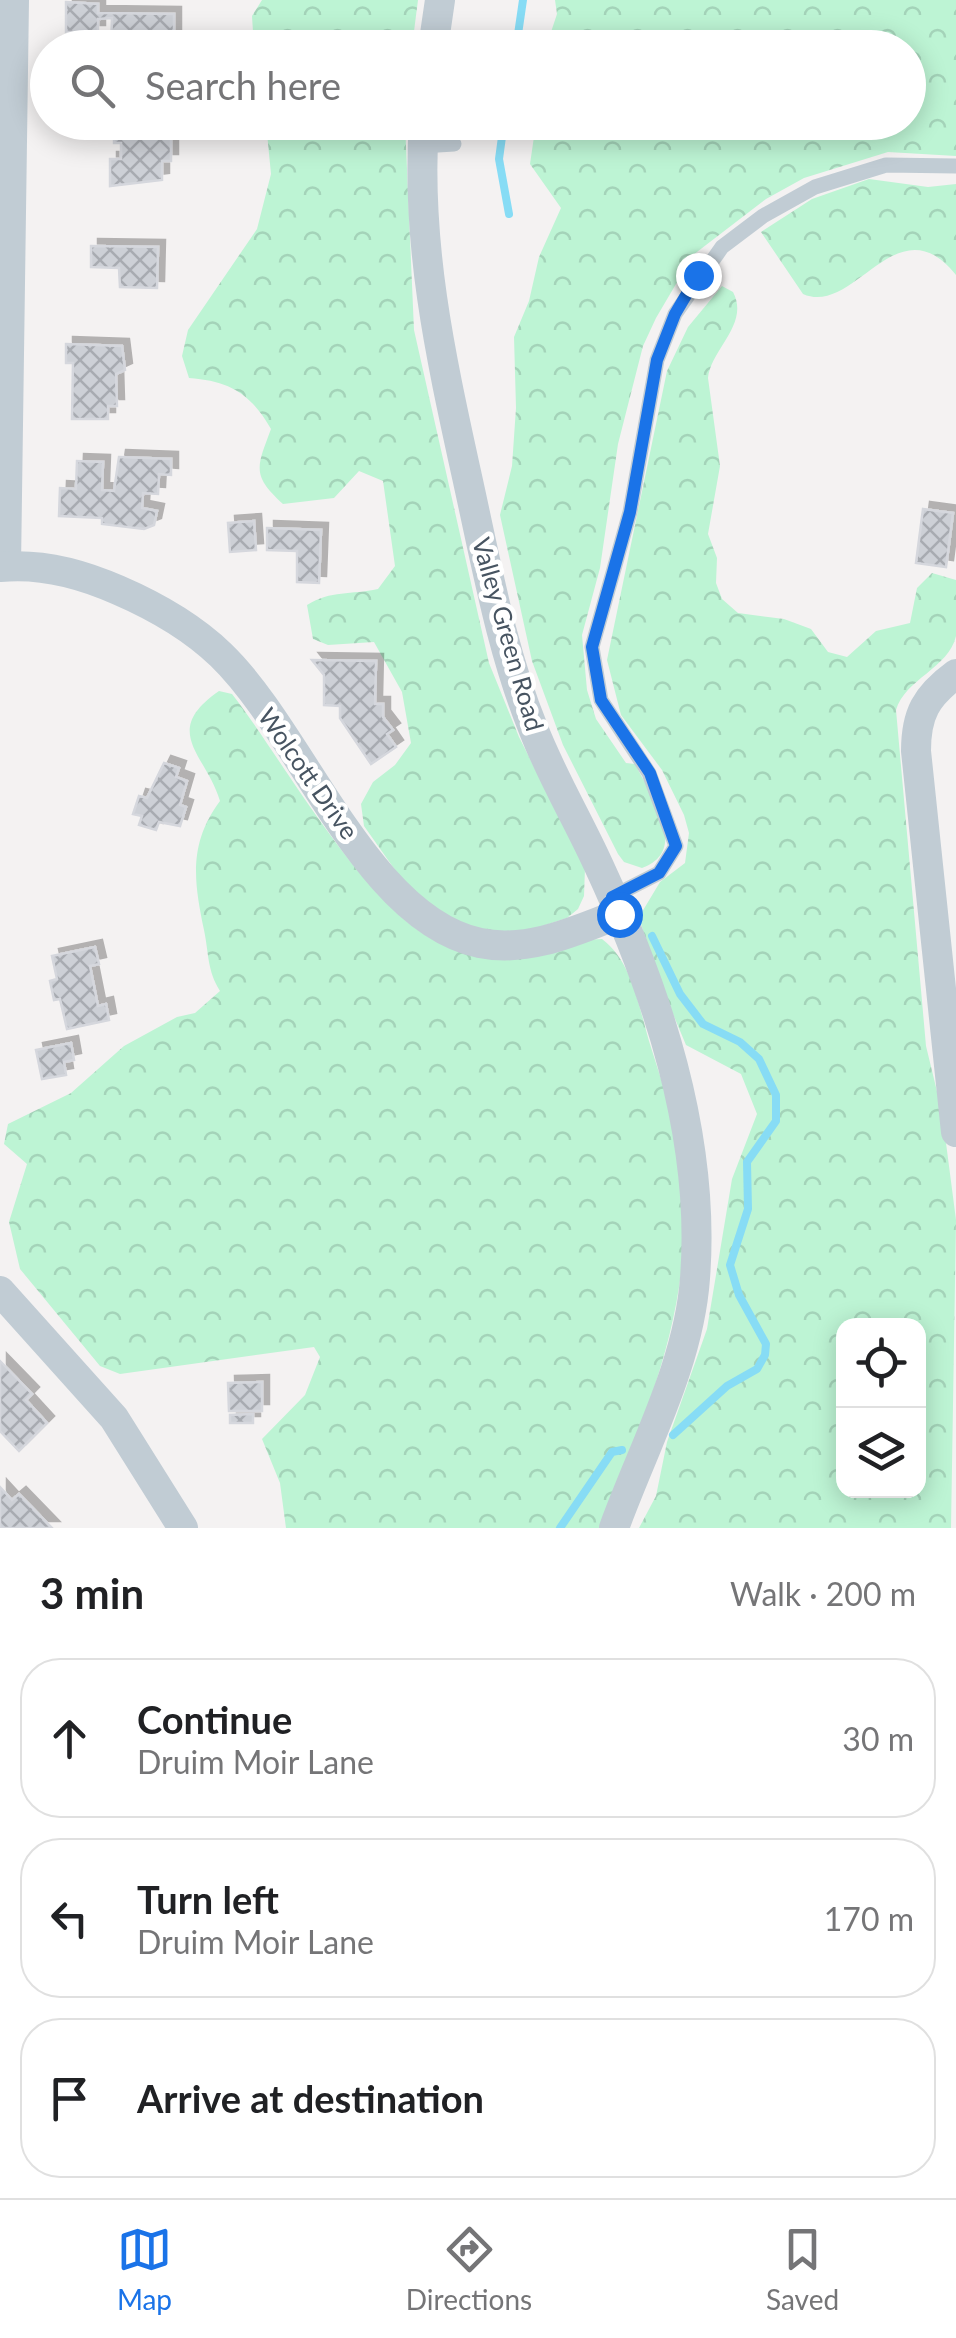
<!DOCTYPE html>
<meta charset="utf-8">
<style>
body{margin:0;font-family:Lato,sans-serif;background:#f2f2f2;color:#202124}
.controls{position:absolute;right:30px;bottom:30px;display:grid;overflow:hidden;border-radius:20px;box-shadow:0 5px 25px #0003}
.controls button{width:90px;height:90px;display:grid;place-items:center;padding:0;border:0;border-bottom:2px solid #e0e0e0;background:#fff;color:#202124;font:50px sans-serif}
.stop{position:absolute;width:30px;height:30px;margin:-22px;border:8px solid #1a73e8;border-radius:50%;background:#fff}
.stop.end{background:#1a73e8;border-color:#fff;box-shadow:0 2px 10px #0008}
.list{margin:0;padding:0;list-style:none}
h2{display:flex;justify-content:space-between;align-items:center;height:130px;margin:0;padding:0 40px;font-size:42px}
h2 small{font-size:32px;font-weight:400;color:#757577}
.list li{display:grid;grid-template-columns:65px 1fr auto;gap:30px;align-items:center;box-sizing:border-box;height:160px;margin:0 20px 20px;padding:0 20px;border:2px solid #e0e0e0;border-radius:40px}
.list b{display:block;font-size:38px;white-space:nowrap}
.list p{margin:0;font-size:32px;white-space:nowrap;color:#757577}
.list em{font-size:32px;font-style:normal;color:#757577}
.icon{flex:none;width:55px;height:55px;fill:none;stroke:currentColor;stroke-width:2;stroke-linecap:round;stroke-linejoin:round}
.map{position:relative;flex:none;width:956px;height:1528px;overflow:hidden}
.search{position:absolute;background:#fff;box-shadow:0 5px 25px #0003;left:30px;right:30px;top:30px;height:110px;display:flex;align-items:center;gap:25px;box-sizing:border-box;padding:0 35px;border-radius:55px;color:#757577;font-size:38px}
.sheet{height:670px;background:#fff}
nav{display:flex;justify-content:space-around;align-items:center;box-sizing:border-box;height:140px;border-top:2px solid #e0e0e0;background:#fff;font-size:28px;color:#757577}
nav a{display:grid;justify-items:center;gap:5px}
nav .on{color:#1a73e8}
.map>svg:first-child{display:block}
</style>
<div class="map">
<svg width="956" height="1528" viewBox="0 0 956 1528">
<defs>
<pattern id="forest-crowns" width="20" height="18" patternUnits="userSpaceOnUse" patternTransform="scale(2.5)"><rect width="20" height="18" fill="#bdf4d4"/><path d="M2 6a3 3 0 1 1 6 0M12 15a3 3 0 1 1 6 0" fill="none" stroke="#a4d3b9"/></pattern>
<pattern id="building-cross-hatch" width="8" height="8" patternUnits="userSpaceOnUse" patternTransform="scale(2.5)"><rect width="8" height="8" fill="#cdd0d6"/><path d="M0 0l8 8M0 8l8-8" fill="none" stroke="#a8abb1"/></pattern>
<filter id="shadow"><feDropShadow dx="7" dy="-7" stdDeviation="0" flood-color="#0004"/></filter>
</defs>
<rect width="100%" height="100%" fill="#f4f2f2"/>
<!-- forest -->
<g fill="url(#forest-crowns)" fill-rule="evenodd">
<polygon points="262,0 418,0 412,47 254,47 252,16"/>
<path d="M555,0h401v156l-68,-4 -84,26 -38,21 -73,56 -37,63 -13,28 -25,98 -18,124 -18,67 5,55 9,29 30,44 9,1c15,30 56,86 7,104l-18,-6 -6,-8 -55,-109 -31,-84 -32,-146 12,-49 4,-58 -2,-71 15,-36 10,-44 22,-49 -31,-44 6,-41 372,-1v-74l-362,-1 11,-33z"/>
<path d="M266,123h139l9,207 75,333 30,74 66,131 -1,28 -6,13 -11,9 -43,14 -48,-2 -46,-23 -30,-30 -36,-51 -3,-22 12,-22 22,-17 16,-22 -9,-51 -28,-50 -46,3 -15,-6 -6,-34c24,-15 44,-10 71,-16l17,-23 -12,-85 -24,-10 -25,27 -51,6c-32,-29 -26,-37 -12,-75 -20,-35 -41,-48 -82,-51l-7,-22 6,-26 69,-101 14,-55z"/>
<path d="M869,179l59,8 28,-3v91c-59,-74 -101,42 -153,19l-42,-62 51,-33z"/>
<path d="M722,286l11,6c17,32 -22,57 -25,86l12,88 -12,68 9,24 -1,25 6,16 16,14 46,6 27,10 17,23 19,5 29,-26 34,-8 7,-35 15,-15 24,7c0,17 0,39 0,56 -7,32 -51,43 -60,74l30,336 16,66 14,108 -5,308h-312l17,-32 11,-54 40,-113 25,-150 25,-65 -16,-40 -55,-29 -31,-74 -16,-54 21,-35 25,-19 4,-30 -5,-18 -22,-45 -41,-55 -14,-55 60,-289 21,-44zM844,1326h74v164h-74z"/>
<path d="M219,691l13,3c52,66 144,237 225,255 29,7 109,-9 145,-10 30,22 37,68 47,102 14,45 32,94 35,141 8,129 -37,229 -82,346h-316l-6,-45 -18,-44 43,-44 15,-38 -6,-10 -194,27 -20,-8 -80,-97 -11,-47 18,-58 -23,-20 4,-20 63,-31 53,-47 53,-29 18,-4 25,-22c-13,-21 -11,-37 -16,-61 -10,-48 -16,-86 16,-129 -14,-47 -60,-69 -1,-110z"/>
</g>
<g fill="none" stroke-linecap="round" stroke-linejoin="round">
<!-- stream -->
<g stroke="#87dcf5" stroke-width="8">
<polyline points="516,48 523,0"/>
<polyline points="504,122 499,159 509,214"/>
<polyline points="652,936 680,994 703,1024 740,1042 759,1059 776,1095 776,1121 747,1162 748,1209 730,1265 739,1295 766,1344 765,1355 757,1369 727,1386 673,1435"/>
<polyline points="560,1528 612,1452 622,1450"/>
</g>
</g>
<!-- building -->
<g fill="url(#building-cross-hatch)" stroke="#d5d7dd" stroke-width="2.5" filter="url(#shadow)">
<polygon points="66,2 98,4 98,13 174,14 174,48 111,48 112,18 98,19 98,32 66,32"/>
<polygon points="125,122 165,122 165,129 171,129 171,161 162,161 162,180 110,186 110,159 121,159 121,143 114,143 114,130 125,130"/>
<polygon points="91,246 158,247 157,288 120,287 119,268 91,267"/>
<polygon points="66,344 122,346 125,370 116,374 117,406 108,406 108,419 72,419 73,363 66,363"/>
<polygon points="119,457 171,459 171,475 159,474 158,494 143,493 142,508 157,511 154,525 144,529 102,524 102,518 59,516 60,488 76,489 77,461 103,462 102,490 114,491"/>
<polygon points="923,509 953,513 946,567 916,563"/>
<polygon points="254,521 256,550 230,552 228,523"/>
<polygon points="267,528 321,530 319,583 297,582 297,551 267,550"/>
<polygon points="312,660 376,661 375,704 383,704 383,717 393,730 387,734 396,747 371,764 340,718 340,706 324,705 324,675"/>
<polygon points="164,763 179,768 176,777 187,781 180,805 186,807 180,826 159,822 156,830 139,825 142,816 133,814 139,796 147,798"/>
<polygon points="95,947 99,964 90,966 98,1006 106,1004 109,1020 67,1029 60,999 54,1000 50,981 57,979 52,956"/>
<polygon points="71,1043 74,1060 64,1062 66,1075 42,1079 36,1050"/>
<polygon points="0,1361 32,1394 26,1400 47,1423 19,1451 0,1431"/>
<polygon points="262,1382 262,1411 229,1411 228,1383"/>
<polygon points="253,1414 253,1423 230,1423 230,1415"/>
<polygon points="0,1487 12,1500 19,1494 52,1528 0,1528"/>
</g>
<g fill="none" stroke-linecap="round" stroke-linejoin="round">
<!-- lane -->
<g stroke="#c1ccd4" stroke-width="15">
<polyline points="422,146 454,144"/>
<polyline points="612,897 659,873 676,846 649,773 601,700 592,647 630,512 657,360 675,314 722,247 763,216 815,187 886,165 956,166"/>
</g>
<!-- street -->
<g stroke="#c1ccd4" stroke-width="30">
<polyline points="433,48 440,0"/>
<path d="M424,122c-9,129 20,249 47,373 17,78 32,159 62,233 18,47 44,90 65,136 59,127 108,272 97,414 -6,86 -52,170 -81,250"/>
<polyline points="6,566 14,0"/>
<path d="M0,567c40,-4 82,7 118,23 37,16 74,37 103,65 81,78 145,264 259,288 48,10 95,-12 139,-29"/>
<path d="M956,674c-30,22 -40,40 -40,77l40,381"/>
<polyline points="0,1291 114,1418 183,1528"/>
</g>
</g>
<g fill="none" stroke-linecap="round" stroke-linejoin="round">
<!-- route -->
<polyline stroke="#1a73e8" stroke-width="12" points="619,914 612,897 659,873 676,846 650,773 601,700 592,647 630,512 657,360 675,314 698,275"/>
</g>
<g text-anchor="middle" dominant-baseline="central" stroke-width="9" stroke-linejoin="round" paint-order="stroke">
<!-- street labels -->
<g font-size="25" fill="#475461" stroke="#fff">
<text transform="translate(509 634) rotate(74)">Valley Green Road</text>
<text transform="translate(309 773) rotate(55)">Wolcott Drive</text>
</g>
</g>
</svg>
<div class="controls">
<button><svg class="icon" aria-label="locate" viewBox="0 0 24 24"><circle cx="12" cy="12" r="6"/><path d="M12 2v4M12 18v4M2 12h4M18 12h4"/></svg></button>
<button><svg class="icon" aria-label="layers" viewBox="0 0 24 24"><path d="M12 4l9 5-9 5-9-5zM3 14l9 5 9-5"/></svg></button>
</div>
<div class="stop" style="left:619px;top:914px"></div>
<div class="stop end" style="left:698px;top:275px"></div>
<div class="search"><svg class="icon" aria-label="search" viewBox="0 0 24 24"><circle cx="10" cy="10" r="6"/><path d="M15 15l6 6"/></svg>Search here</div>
</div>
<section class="sheet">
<h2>3 min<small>Walk · 200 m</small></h2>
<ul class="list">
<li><svg class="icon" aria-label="ahead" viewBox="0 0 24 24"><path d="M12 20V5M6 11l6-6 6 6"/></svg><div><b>Continue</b><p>Druim Moir Lane</p></div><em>30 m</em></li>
<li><svg class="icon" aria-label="left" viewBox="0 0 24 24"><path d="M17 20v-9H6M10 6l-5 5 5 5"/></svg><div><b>Turn left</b><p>Druim Moir Lane</p></div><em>170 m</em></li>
<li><svg class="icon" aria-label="arrive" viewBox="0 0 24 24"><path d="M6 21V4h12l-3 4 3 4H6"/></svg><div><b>Arrive at destination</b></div></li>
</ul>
</section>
<nav>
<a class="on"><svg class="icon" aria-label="map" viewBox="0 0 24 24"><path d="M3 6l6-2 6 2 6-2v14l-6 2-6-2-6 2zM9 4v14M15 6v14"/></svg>Map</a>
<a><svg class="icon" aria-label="directions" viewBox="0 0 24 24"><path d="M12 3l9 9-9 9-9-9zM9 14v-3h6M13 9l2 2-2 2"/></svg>Directions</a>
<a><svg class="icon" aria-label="saved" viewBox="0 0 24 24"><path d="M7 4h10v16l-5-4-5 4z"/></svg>Saved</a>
</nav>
